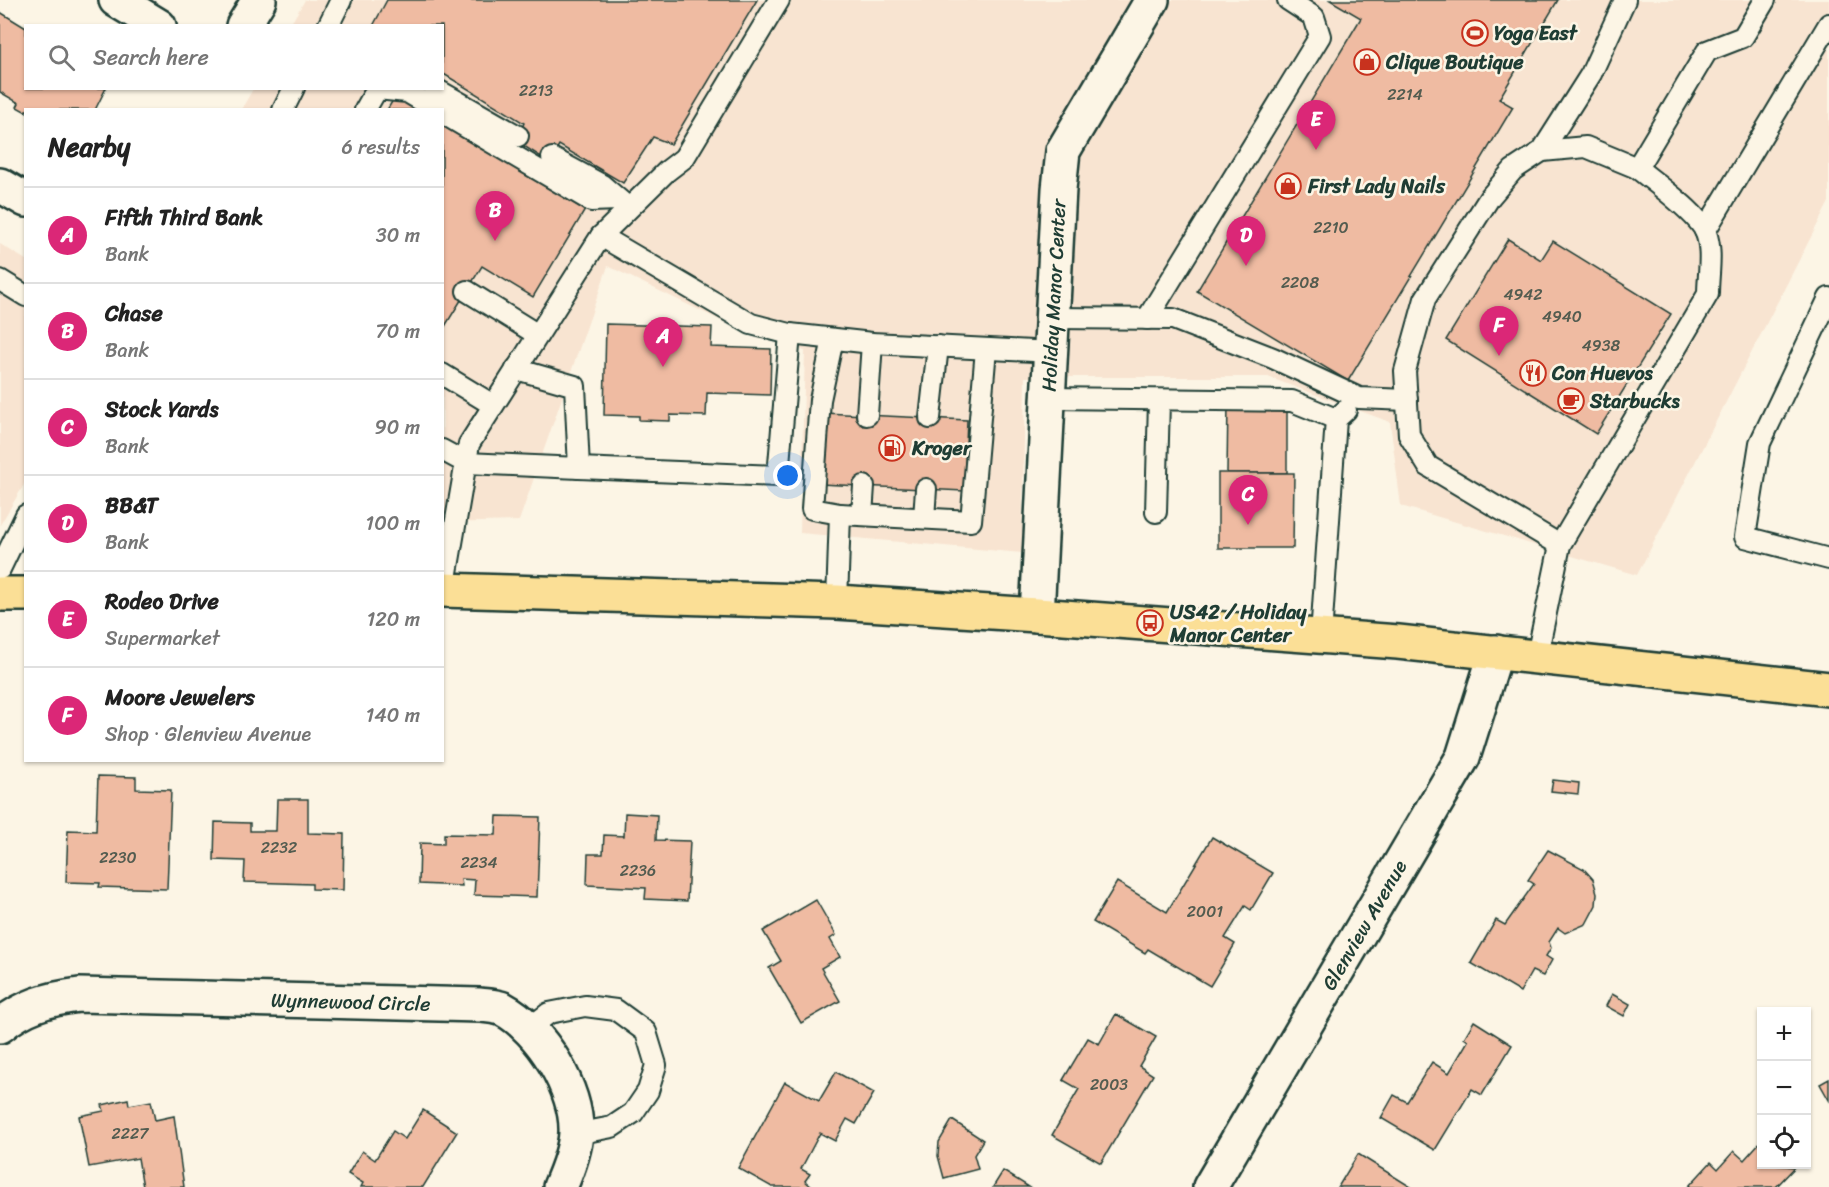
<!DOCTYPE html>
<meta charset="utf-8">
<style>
body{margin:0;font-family:Sriracha,sans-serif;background:#f6f6f6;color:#222}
.controls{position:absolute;right:18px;bottom:18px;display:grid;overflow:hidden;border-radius:0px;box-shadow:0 2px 4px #0004}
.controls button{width:54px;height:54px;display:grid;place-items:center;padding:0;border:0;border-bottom:2px solid #e0e0e0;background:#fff;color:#222;font:30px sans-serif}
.you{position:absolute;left:788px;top:476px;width:21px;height:21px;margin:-15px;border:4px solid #fff;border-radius:50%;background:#1a73e8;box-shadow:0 0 0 9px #1a73e833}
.badge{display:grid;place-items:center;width:39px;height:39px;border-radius:50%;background:#db2777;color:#fff;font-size:20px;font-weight:700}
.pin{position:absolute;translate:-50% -50px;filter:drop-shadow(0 2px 3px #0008)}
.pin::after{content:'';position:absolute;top:32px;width:21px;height:18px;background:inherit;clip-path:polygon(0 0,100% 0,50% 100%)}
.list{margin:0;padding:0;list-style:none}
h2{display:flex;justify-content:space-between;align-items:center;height:78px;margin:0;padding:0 24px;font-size:26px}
h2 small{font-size:20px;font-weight:400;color:#767676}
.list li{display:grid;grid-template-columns:39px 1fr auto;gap:18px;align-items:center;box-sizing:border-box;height:96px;padding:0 24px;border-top:2px solid #e0e0e0}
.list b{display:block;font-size:22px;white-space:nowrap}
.list p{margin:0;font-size:20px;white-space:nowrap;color:#767676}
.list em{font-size:20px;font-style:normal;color:#767676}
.icon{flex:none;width:33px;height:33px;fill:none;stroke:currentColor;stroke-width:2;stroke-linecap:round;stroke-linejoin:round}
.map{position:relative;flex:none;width:1829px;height:1187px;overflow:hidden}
.search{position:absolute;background:#fff;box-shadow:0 2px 4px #0004;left:24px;top:24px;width:420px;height:66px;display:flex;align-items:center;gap:15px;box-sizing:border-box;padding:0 21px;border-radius:0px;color:#767676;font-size:22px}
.panel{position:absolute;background:#fff;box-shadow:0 2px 4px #0004;left:24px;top:108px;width:420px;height:654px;border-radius:0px}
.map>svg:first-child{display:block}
</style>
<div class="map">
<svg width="1829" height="1187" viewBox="0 0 1829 1187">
<rect width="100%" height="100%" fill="#fcf5e5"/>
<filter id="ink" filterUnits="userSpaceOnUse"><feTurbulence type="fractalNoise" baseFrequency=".0167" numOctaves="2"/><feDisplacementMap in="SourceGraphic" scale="12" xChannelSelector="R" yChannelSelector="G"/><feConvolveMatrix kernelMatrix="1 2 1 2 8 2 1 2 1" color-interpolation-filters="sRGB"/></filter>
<g filter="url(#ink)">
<!-- built -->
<g fill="#f8e4d1">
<polygon points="305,0 1829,0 1829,202 1637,575 1401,506 1390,422 1268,377 1025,377 1022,553 800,533 805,351 730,325 608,266 519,521 443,523 442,110 241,110 253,89 442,88 442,26 290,25"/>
<polygon points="0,244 26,260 25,483 0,525"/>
</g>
<!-- building -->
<g fill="#efbba2" stroke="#1f3d34" stroke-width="1.5">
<polygon points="387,0 757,0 671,144 653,137 623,183 559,145 549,162 516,141 524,123 442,73 442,26 373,26"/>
<polygon points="1330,0 1558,0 1499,99 1513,107 1348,381 1197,291 1361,18"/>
<polygon points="0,12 26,28 26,88 106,88 95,110 26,110 26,112 17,107 19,103 0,92"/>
<polygon points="396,95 419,110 387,110"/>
<polygon points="442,124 585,210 533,297 482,266 442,331"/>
<polygon points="1508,239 1541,260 1553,241 1671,314 1596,434 1446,340"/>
<polygon points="606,324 712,327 711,347 771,349 770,395 707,393 706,416 670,415 670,421 639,420 639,416 604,415"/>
<polygon points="1228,402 1287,403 1287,473 1227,473"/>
<polygon points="824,413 967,420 964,491 820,484"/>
<polygon points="1218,473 1294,473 1293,548 1218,548"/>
<polygon points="98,776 136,777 136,789 171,790 167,889 99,887 100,883 66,882 68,830 96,831"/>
<polygon points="1553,780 1579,783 1578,794 1551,791"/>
<polygon points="277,799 308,799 308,833 344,834 343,890 312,889 312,884 244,882 245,861 214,860 215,822 250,823 250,831 276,831"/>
<polygon points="625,813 657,815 656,840 690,841 687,901 645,899 646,888 587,885 588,854 603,854 604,835 624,836"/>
<polygon points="497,816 540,817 537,897 474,895 475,880 461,879 462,886 419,884 420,843 444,844 444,834 496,835"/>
<polygon points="1212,837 1273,873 1251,910 1245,906 1225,938 1235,944 1210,986 1148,949 1145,953 1093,922 1117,882 1167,912"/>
<polygon points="1548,850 1584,869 1593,879 1597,893 1596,905 1586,924 1565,933 1558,928 1549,942 1551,948 1546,956 1552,960 1543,976 1532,971 1520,992 1471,963 1496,920 1505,925 1534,884 1528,880"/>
<polygon points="816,900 836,935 830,939 840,957 821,968 840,1001 801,1023 769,968 781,961 763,931"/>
<polygon points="1612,994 1630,1004 1624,1016 1606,1006"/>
<polygon points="1116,1014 1156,1037 1139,1066 1153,1075 1101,1163 1052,1135 1079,1089 1063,1080 1088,1038 1099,1044"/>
<polygon points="1474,1021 1512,1045 1482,1095 1472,1089 1435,1150 1381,1118 1394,1095 1407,1102 1432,1062 1449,1073 1468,1041 1464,1038"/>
<polygon points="836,1072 874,1093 856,1124 847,1119 835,1141 820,1133 801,1169 810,1174 805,1181 812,1187 772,1187 738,1168 785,1082 819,1101"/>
<polygon points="1829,1079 1829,1100 1820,1084"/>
<polygon points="128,1099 129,1105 151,1101 155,1120 174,1116 184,1187 143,1187 138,1158 89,1167 79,1116 104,1111 102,1105"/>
<polygon points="423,1110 457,1132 423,1187 361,1187 363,1183 348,1174 362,1151 375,1160 393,1131 405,1139"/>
<polygon points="952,1120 983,1140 974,1155 978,1169 944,1178 938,1156 939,1142"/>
<polygon points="1762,1140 1762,1164 1795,1167 1776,1187 1688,1187 1711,1162 1718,1169 1734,1151 1744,1160"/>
<polygon points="1358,1154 1411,1187 1338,1187"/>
<polygon points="1003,1171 1029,1187 993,1187"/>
</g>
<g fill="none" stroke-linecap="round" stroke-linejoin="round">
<!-- service casing -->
<g stroke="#1f3d34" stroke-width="24">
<g id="service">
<polyline points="328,26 341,0"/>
<polyline points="434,88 518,136"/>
<polyline points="283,110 294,88"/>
<polyline points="365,110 377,89 407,92 437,110"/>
<polyline points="442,113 591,201 618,200"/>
<polyline points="1542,151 1586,147 1637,168 1707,51 1743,37 1765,0"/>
<polyline points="552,158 602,185 623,203"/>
<polyline points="1705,231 1829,24"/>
<polyline points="601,236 751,324 790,334 872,343 1052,352"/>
<polyline points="0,280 26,296"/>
<polyline points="467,291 538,335"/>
<polyline points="1829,298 1760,443 1745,537 1829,559"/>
<polyline points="1054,318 1173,319 1273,358 1359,398 1407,400"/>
<polyline points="1147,319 1320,36 1314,17 1288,0"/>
<polyline points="833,339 820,400 812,509 840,514 971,521 986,349"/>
<polyline points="442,374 493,405"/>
<polyline points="1049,398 1292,401 1336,419"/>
<polyline points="867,415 872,343"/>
<polyline points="930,418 938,346"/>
<polyline points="442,450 466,463 579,468 575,386 516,369"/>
<polyline points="579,468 778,476 790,334"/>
<polyline points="1156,512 1159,401"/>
<polyline points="862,515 864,486"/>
<polyline points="924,518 926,489"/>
<polyline points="1560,545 1428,466 1409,435 1405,371 1425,299 1490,197 1513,170 1542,151 1591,74 1625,0"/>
<polyline points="0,569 26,515"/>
<polyline points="444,590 469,444 601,236 667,171 684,158 779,0"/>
<polyline points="837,602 840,514"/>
<polyline points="1321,636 1336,419 1346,410"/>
<path d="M1537,656l23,-111 148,-251c0,-20 5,-42 -2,-61 -7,-19 -52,-51 -69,-65"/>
<polyline points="527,1030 549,1013 585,1006 616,1010 646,1032 656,1065 648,1091 633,1113 612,1127 576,1134"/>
</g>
</g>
<!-- minor casing -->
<g stroke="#1f3d34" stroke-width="38">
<g id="minor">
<polyline points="116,0 159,26"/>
<polyline points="243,26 259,0"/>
<polyline points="0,185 26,200"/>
<path id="s1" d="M1037,615l22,-426 4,-38 89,-151"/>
<path id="s2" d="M0,1026c24,-20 48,-27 79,-31l401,10c7,1 16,1 23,4 38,20 75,81 73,124 -1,18 -9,38 -16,54"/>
<path id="s3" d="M1210,1187l253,-430 33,-105"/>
</g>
</g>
<!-- primary casing -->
<g stroke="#1f3d34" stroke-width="38">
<g id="primary">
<polyline points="442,590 837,602 1037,615 1398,642 1829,689"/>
<polyline points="0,594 26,594"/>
</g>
</g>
<!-- service -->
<use href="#service" stroke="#fcf5e5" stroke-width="20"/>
<!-- minor -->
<use href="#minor" stroke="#fcf5e5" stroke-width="33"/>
<!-- primary -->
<use href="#primary" stroke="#fbdf96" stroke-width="33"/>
</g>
</g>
<!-- icons -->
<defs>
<g id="stadium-ring" transform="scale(1.35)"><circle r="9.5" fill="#fcf5e5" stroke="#c8321e" stroke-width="1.5"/><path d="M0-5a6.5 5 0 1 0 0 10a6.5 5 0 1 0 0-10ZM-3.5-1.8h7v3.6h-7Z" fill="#c8321e"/></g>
<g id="shop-ring" transform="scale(1.35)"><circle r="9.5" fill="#fcf5e5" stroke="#c8321e" stroke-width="1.5"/><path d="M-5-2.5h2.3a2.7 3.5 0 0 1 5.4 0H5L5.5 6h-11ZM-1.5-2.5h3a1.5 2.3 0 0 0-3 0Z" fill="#c8321e"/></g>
<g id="restaurant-ring" transform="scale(1.35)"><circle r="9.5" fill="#fcf5e5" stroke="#c8321e" stroke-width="1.5"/><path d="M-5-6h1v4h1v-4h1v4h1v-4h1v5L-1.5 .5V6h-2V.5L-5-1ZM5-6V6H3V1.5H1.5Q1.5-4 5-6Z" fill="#c8321e"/></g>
<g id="cafe-ring" transform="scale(1.35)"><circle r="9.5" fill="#fcf5e5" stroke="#c8321e" stroke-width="1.5"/><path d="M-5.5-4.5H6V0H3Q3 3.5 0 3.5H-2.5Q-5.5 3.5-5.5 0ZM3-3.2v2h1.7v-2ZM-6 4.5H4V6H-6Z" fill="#c8321e"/></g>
<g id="fuel-ring" transform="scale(1.35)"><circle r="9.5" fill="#fcf5e5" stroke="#c8321e" stroke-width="1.5"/><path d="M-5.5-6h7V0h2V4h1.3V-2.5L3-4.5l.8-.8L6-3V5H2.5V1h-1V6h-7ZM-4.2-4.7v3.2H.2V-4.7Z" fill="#c8321e"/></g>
<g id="bus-ring" transform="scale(1.35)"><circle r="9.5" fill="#fcf5e5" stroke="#c8321e" stroke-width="1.5"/><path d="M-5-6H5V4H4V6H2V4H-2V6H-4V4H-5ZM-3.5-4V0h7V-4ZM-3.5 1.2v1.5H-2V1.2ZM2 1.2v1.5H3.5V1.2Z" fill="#c8321e"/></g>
</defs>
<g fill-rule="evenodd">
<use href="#stadium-ring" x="1475" y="33"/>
<use href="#shop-ring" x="1367" y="62"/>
<use href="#shop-ring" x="1288" y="186"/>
<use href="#restaurant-ring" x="1533" y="373"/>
<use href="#cafe-ring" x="1571" y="401"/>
<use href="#fuel-ring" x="892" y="448"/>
<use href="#bus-ring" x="1150" y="623"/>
</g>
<g text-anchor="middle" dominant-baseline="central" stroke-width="5" stroke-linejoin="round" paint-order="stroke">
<!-- number labels -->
<g font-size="16" fill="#535c50">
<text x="536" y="90">2213</text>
<text x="1405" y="94">2214</text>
<text x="1331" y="227">2210</text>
<text x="1300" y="282">2208</text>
<text x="1523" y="294">4942</text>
<text x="1562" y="316">4940</text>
<text x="1601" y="345">4938</text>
<text x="279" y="847">2232</text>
<text x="118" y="857">2230</text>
<text x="479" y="862">2234</text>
<text x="638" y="870">2236</text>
<text x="1205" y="911">2001</text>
<text x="1109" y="1084">2003</text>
<text x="130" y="1133">2227</text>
</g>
<!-- poi labels -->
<g font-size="20" font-weight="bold" fill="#1f3d34" stroke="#fcf5e5" text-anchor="start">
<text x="1494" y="33">Yoga East</text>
<text x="1386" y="62">Clique Boutique</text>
<text x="1308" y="186">First Lady Nails</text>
<text x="1552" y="373">Con Huevos</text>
<text x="1590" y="401">Starbucks</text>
<text x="912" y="448">Kroger</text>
<text x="1170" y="612">US42 / Holiday<tspan x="1170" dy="23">Manor Center</tspan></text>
</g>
<!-- street labels -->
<g font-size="20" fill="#1f3d34" stroke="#fcf5e5">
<text stroke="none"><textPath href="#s1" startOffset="320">Holiday Manor Center</textPath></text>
<text stroke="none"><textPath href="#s3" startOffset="304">Glenview Avenue</textPath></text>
<text stroke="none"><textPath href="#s2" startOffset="358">Wynnewood Circle</textPath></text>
</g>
</g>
</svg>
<div class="controls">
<button>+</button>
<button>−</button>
<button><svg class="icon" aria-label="locate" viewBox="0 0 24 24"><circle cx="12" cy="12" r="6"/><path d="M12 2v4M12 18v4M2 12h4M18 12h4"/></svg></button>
</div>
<div class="you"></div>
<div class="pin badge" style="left:663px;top:367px">A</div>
<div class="pin badge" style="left:495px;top:241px">B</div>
<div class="pin badge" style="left:1248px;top:525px">C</div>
<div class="pin badge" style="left:1246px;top:266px">D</div>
<div class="pin badge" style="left:1316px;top:150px">E</div>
<div class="pin badge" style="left:1499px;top:356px">F</div>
<div class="search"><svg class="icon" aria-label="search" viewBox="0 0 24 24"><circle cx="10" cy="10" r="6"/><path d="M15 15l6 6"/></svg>Search here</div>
<section class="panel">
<h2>Nearby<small>6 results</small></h2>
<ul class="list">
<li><span class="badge">A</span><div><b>Fifth Third Bank</b><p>Bank</p></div><em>30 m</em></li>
<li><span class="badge">B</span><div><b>Chase</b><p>Bank</p></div><em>70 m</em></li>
<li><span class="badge">C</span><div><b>Stock Yards</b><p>Bank</p></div><em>90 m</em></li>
<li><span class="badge">D</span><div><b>BB&amp;T</b><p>Bank</p></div><em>100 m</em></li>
<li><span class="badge">E</span><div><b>Rodeo Drive</b><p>Supermarket</p></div><em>120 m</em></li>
<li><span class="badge">F</span><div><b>Moore Jewelers</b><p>Shop · Glenview Avenue</p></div><em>140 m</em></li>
</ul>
</section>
</div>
